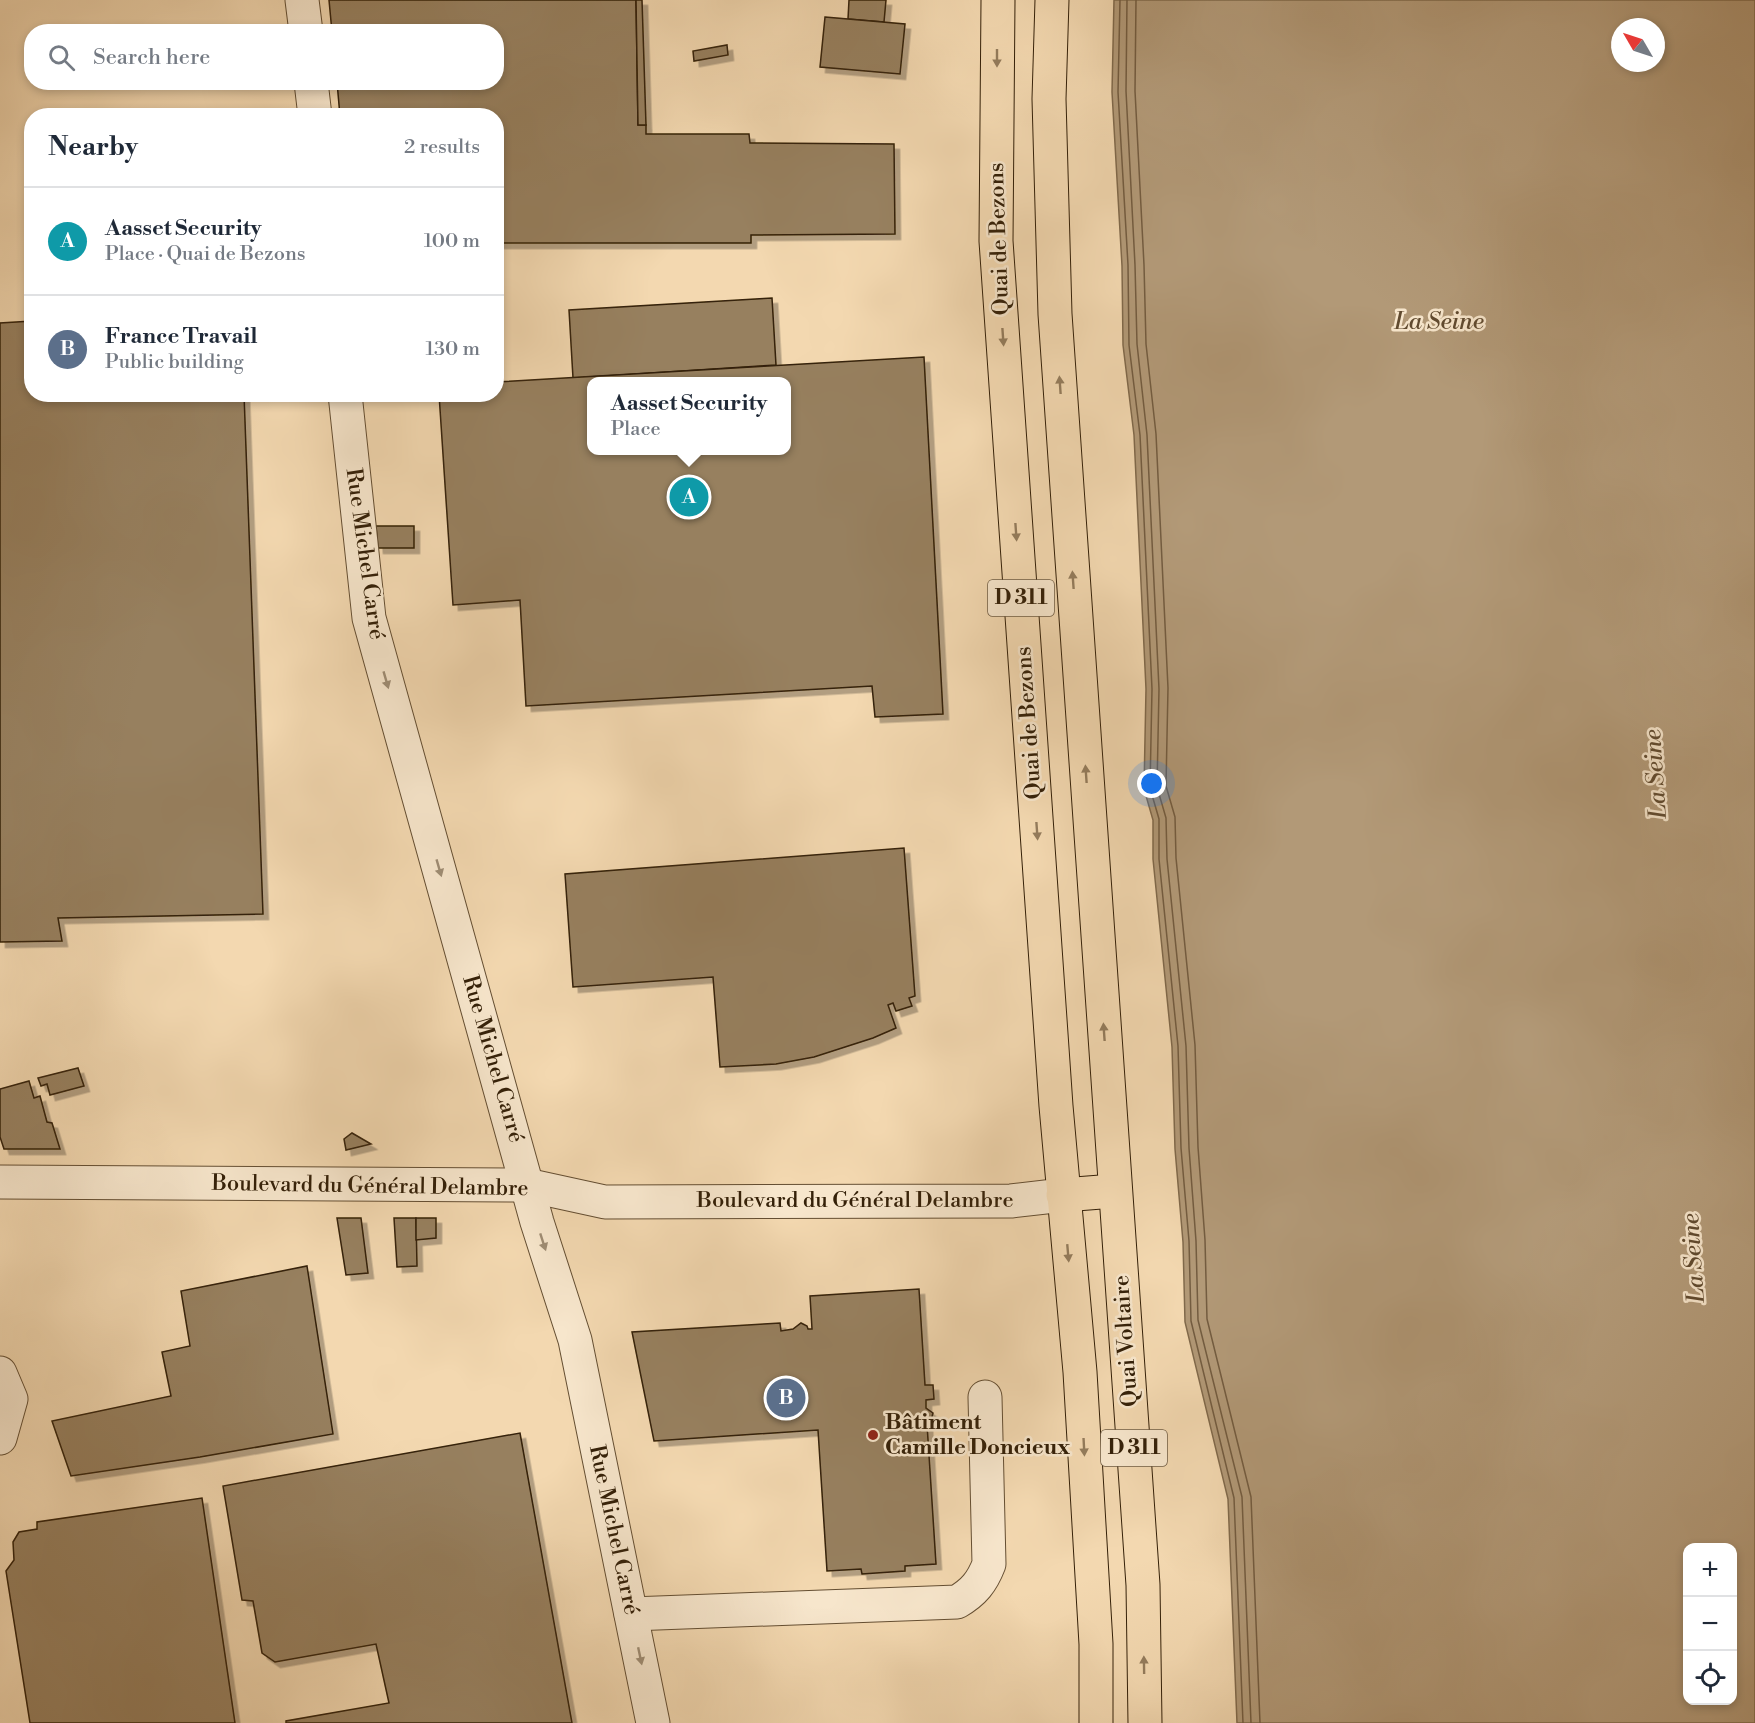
<!DOCTYPE html>
<meta charset="utf-8">
<style>
body{margin:0;font-family:"Libre Bodoni",serif;background:#f2f2f3;color:#1f2937}
.controls{position:absolute;right:18px;bottom:18px;display:grid;overflow:hidden;border-radius:12px;box-shadow:0 3px 9px #0003}
.controls button{width:54px;height:54px;display:grid;place-items:center;padding:0;border:0;border-bottom:2px solid #e0e1e3;background:#fff;color:#1f2937;font:30px sans-serif}
.compass{position:absolute;left:1611px;top:18px;width:54px;height:54px;border-radius:50%;background:#fff;box-shadow:0 3px 9px #0003;rotate:309deg}
.you{position:absolute;left:1152px;top:784px;width:21px;height:21px;margin:-15px;border:4px solid #fff;border-radius:50%;background:#1a73e8;box-shadow:0 0 0 9px #1a73e833}
.badge{display:grid;place-items:center;width:39px;height:39px;border-radius:50%;background:#b45309;color:#fff;font-size:20px;font-weight:700}
.pin{position:absolute;translate:-50% -50%;border:3px solid #fff;box-shadow:0 2px 6px #0006}
.popup{position:absolute;left:587px;top:377px;width:204px;height:78px;box-sizing:border-box;display:grid;place-content:center;border-radius:12px;background:#fff;filter:drop-shadow(0 2px 4px #0005);font-size:20px;white-space:nowrap;color:#747a83}
.popup b{font-size:22px;color:#1f2937}
.popup::after{content:'';position:absolute;left:50%;top:100%;margin-left:-12px;border:12px solid transparent;border-top-color:#fff}
.list{margin:0;padding:0;list-style:none}
h2{display:flex;justify-content:space-between;align-items:center;height:78px;margin:0;padding:0 24px;font-size:26px}
h2 small{font-size:20px;font-weight:400;color:#747a83}
.list li{display:grid;grid-template-columns:39px 1fr auto;gap:18px;align-items:center;box-sizing:border-box;height:108px;padding:0 24px;border-top:2px solid #e0e1e3}
.list b{display:block;font-size:22px;white-space:nowrap}
.list p{margin:0;font-size:20px;white-space:nowrap;color:#747a83}
.list em{font-size:20px;font-style:normal;color:#747a83}
.icon{flex:none;width:33px;height:33px;fill:none;stroke:currentColor;stroke-width:2;stroke-linecap:round;stroke-linejoin:round}
.map{position:relative;flex:none;width:1755px;height:1723px;overflow:hidden}
.search{position:absolute;background:#fff;box-shadow:0 3px 9px #0003;left:24px;top:24px;width:480px;height:66px;display:flex;align-items:center;gap:15px;box-sizing:border-box;padding:0 21px;border-radius:24px;color:#747a83;font-size:22px}
.panel{position:absolute;background:#fff;box-shadow:0 3px 9px #0003;left:24px;top:108px;width:480px;height:294px;border-radius:24px}
.map>svg:first-child{display:block}
</style>
<div class="map">
<svg width="1755" height="1723" viewBox="0 0 1755 1723">
<defs>
<filter id="shadow"><feDropShadow dx="5.5" dy="5.5" stdDeviation="0" flood-color="#0004"/></filter>
</defs>
<rect width="100%" height="100%" fill="#f3d8b0"/>
<filter id="stains"><feTurbulence type="fractalNoise" baseFrequency=".00333" numOctaves="4"/><feColorMatrix values="0 0 0 0 .2 0 0 0 0 .09 0 0 0 0 .02 0 0 0 .5 -.17"/></filter>
<radialGradient id="worn" r=".72"><stop offset=".6" stop-color="#630" stop-opacity="0"/><stop offset="1" stop-color="#630" stop-opacity=".3"/></radialGradient>
<!-- water -->
<path fill="#b29977" stroke="#80694b" stroke-width="1.5" fill-rule="evenodd" d="M1114,0h641v1723h-518l-9,-224 -43,-177 -2,-80 -8,-93 -3,-102 -19,-188v-39l-9,-31 2,-100 -12,-254 -11,-90 -1,-79 -10,-174zM1620,27h36v36h-36zM1688,1548h44v152h-44z"/>
<g fill="none" stroke-linecap="round" stroke-linejoin="round">
<!-- shore -->
<g stroke="#735c40" stroke-width="1.5">
<polyline points="1120,0 1118,92 1128,265 1129,345 1140,435 1152,689 1150,788 1159,819 1159,859 1178,1046 1181,1148 1189,1241 1191,1321 1234,1498 1243,1723"/>
<polyline points="1127,0 1126,91 1135,265 1137,344 1147,435 1159,689 1157,787 1166,818 1167,859 1186,1046 1189,1148 1196,1241 1198,1320 1242,1497 1251,1723"/>
<polyline points="1136,0 1135,91 1144,265 1146,344 1156,434 1168,688 1166,786 1175,817 1176,858 1195,1045 1198,1147 1205,1240 1207,1319 1251,1497 1260,1723"/>
</g>
</g>
<!-- building -->
<g fill="#97805f" stroke="#342008" stroke-width="1.5" fill-rule="evenodd" filter="url(#shadow)">
<polygon points="329,0 636,0 638,125 646,125 646,134 749,134 750,143 894,144 895,234 751,235 751,243 496,243 496,116 340,116 337,82 496,82 496,32 332,32"/>
<polygon points="636,0 642,0 646,125 638,125"/>
<polygon points="849,0 886,0 884,22 848,19"/>
<polygon points="825,17 905,24 900,74 820,67"/>
<polygon points="727,45 728,55 694,61 693,51"/>
<polygon points="772,298 776,365 573,378 569,310"/>
<polygon points="32,321 32,394 244,394 263,914 58,918 62,941 0,942 0,323"/>
<path d="M924,357l19,357 -68,3 -3,-31 -346,20 -6,-106 -67,5 -14,-211h57v-12zM592,382h194v68h-194z"/>
<polygon points="376,526 414,526 414,548 378,548"/>
<polygon points="904,848 915,996 909,998 912,1006 896,1011 893,1003 888,1005 896,1028 873,1038 814,1057 776,1064 720,1067 713,977 573,987 565,874"/>
<polygon points="78,1068 84,1086 50,1095 47,1084 41,1086 38,1078"/>
<polygon points="29,1081 34,1098 40,1096 47,1122 52,1123 60,1149 4,1149 0,1137 0,1089"/>
<polygon points="352,1133 371,1144 346,1150 344,1139"/>
<polygon points="337,1218 361,1218 368,1273 346,1275"/>
<polygon points="394,1218 416,1218 417,1266 397,1267"/>
<polygon points="416,1218 436,1218 436,1238 416,1240"/>
<polygon points="307,1266 333,1434 200,1457 71,1476 52,1421 171,1396 162,1352 190,1346 181,1291"/>
<polygon points="919,1289 925,1385 933,1385 934,1399 926,1400 926,1408 933,1413 931,1421 927,1424 936,1564 905,1566 905,1571 862,1574 861,1569 827,1571 818,1430 654,1441 632,1332 780,1323 781,1331 793,1329 801,1323 807,1326 808,1329 812,1329 810,1296"/>
<polygon points="520,1433 572,1723 286,1723 286,1721 389,1703 376,1644 275,1662 262,1653 253,1601 242,1600 223,1486"/>
<polygon points="202,1498 235,1723 30,1723 6,1571 14,1560 13,1542 19,1532 37,1529 37,1522"/>
</g>
<g fill="none" stroke-linecap="round" stroke-linejoin="round">
<!-- minor casing -->
<g stroke="#644e32" stroke-width="35">
<g id="minor">
<polyline points="302,0 306,32"/>
<polyline points="311,82 315,116"/>
<polyline points="345,394 369,618 537,1222 575,1340 653,1723"/>
<polyline points="0,1182 527,1185 605,1202 1011,1201 1063,1195"/>
<polyline points="0,1373 11,1399 0,1438"/>
<path d="M631,1614l326,-12c17,-10 25,-20 32,-38l-4,-167"/>
</g>
</g>
<!-- major casing -->
<g stroke="#342008" stroke-width="35">
<g id="major">
<polyline points="998,0 996,241 1056,1106 1080,1372 1096,1644 1096,1723"/>
<polyline points="1052,0 1049,99 1055,314 1143,1585 1145,1723"/>
<polyline points="1063,1195 1101,1192"/>
</g>
</g>
<!-- minor -->
<use href="#minor" stroke="#f7e6cc" stroke-width="33"/>
<!-- major -->
<use href="#major" stroke="#f3d8b0" stroke-width="33"/>
</g>
<!-- one-way arrows -->
<defs><path id="oneway-solid" d="M-6-.8H1V-3.2L6.5 0L1 3.2V.8H-6Z" transform="scale(1.5)"/></defs>
<g fill="#947c5c">
<use href="#oneway-solid" transform="translate(997 58) rotate(90)"/>
<use href="#oneway-solid" transform="translate(1003 337) rotate(86)"/>
<use href="#oneway-solid" transform="translate(1060 385) rotate(-94)"/>
<use href="#oneway-solid" transform="translate(1016 532) rotate(86)"/>
<use href="#oneway-solid" transform="translate(1073 580) rotate(-94)"/>
<use href="#oneway-solid" transform="translate(1086 774) rotate(-94)"/>
<use href="#oneway-solid" transform="translate(1037 831) rotate(86)"/>
<use href="#oneway-solid" transform="translate(1104 1032) rotate(-94)"/>
<use href="#oneway-solid" transform="translate(1068 1253) rotate(85)"/>
<use href="#oneway-solid" transform="translate(1084 1447) rotate(87)"/>
<use href="#oneway-solid" transform="translate(1144 1665) rotate(-91)"/>
</g>
<g fill="#9f8d74">
<use href="#oneway-solid" transform="translate(386 680) rotate(74)"/>
<use href="#oneway-solid" transform="translate(439 868) rotate(74)"/>
<use href="#oneway-solid" transform="translate(543 1242) rotate(72)"/>
<use href="#oneway-solid" transform="translate(640 1656) rotate(78)"/>
</g>
<!-- markers -->
<circle fill="#8f2418" stroke="#f7e6cc" stroke-width="2" cx="873" cy="1435" r="6"/>
<g text-anchor="middle" dominant-baseline="central" stroke-width="5" stroke-linejoin="round" paint-order="stroke">
<!-- shield labels -->
<g fill="#f7e6cc" stroke="#6e5b43" stroke-width="1.5">
<rect x="988" y="580" width="66" height="36" rx="4.5"/>
<rect x="1101" y="1430" width="66" height="36" rx="4.5"/>
</g>
<g font-size="21" font-weight="bold" fill="#342008">
<text x="1021" y="598">D 311</text>
<text x="1134" y="1448">D 311</text>
</g>
<!-- street labels -->
<g font-size="22" fill="#342008" stroke="#f7e6cc">
<text transform="translate(999 239) rotate(-92)">Quai de Bezons</text>
<text transform="translate(365 554) rotate(82)">Rue Michel Carré</text>
<text transform="translate(1029 723) rotate(-94)">Quai de Bezons</text>
<text transform="translate(493 1059) rotate(74)">Rue Michel Carré</text>
<text transform="translate(370 1186) rotate(1)">Boulevard du Général Delambre</text>
<text x="855" y="1200">Boulevard du Général Delambre</text>
<text transform="translate(1126 1341) rotate(-94)">Quai Voltaire</text>
<text transform="translate(614 1530) rotate(78)">Rue Michel Carré</text>
</g>
<!-- poi labels -->
<g font-size="22" font-weight="bold" fill="#342008" stroke="#f7e6cc" text-anchor="start">
<text x="885" y="1422">Bâtiment<tspan x="885" dy="25">Camille Doncieux</tspan></text>
</g>
<!-- water labels -->
<g font-size="24" font-style="italic" fill="#604a2f" stroke="#f7e6cc">
<text x="1439" y="322">La Seine</text>
<text transform="translate(1656 774) rotate(-94)">La Seine</text>
<text transform="translate(1694 1258) rotate(-94)">La Seine</text>
</g>
</g>
<rect width="100%" height="100%" filter="url(#stains)"/>
<rect width="100%" height="100%" fill="url(#worn)"/>
</svg>
<div class="controls">
<button>+</button>
<button>−</button>
<button><svg class="icon" aria-label="locate" viewBox="0 0 24 24"><circle cx="12" cy="12" r="6"/><path d="M12 2v4M12 18v4M2 12h4M18 12h4"/></svg></button>
</div>
<svg class="compass" viewBox="-18 -18 36 36"><path d="M0-13l5 13h-10z" fill="#e53935"/><path d="M0 13l5-13h-10z" fill="#747a83"/></svg>
<div class="you"></div>
<div class="pin badge" style="left:689px;top:497px;background:#0f9aa8">A</div>
<div class="popup"><b>Aasset Security</b>Place</div>
<div class="pin badge" style="left:786px;top:1398px;background:#5c6f8a">B</div>
<div class="search"><svg class="icon" aria-label="search" viewBox="0 0 24 24"><circle cx="10" cy="10" r="6"/><path d="M15 15l6 6"/></svg>Search here</div>
<section class="panel">
<h2>Nearby<small>2 results</small></h2>
<ul class="list">
<li><span class="badge" style="background:#0f9aa8">A</span><div><b>Aasset Security</b><p>Place · Quai de Bezons</p></div><em>100 m</em></li>
<li><span class="badge" style="background:#5c6f8a">B</span><div><b>France Travail</b><p>Public building</p></div><em>130 m</em></li>
</ul>
</section>
</div>
